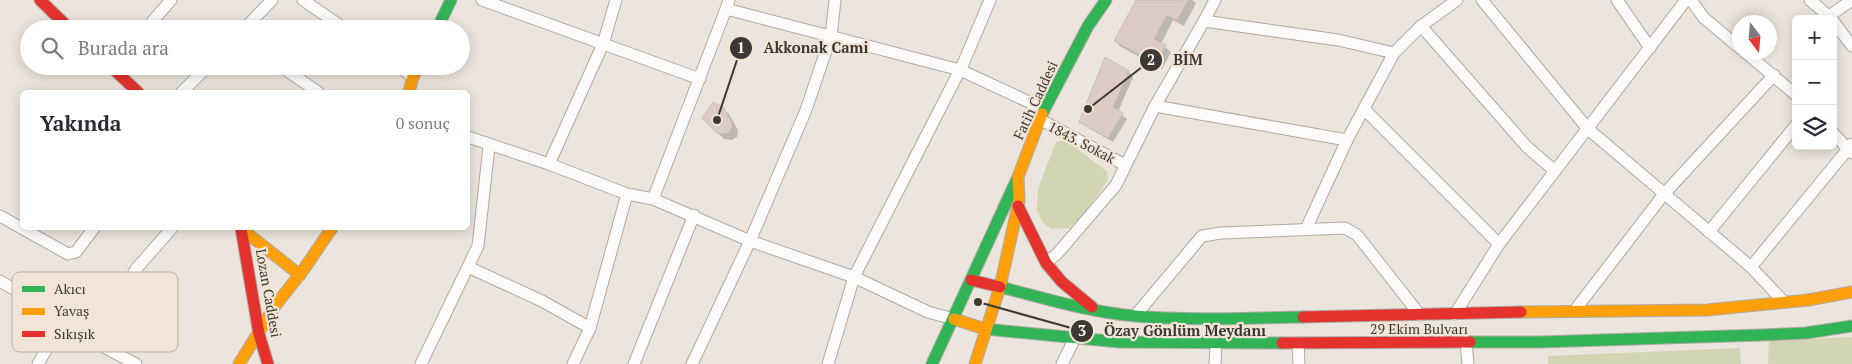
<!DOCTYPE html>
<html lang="tr">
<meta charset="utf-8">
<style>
body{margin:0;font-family:"PT Serif",serif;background:#f2f2f3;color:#2b2b33}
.controls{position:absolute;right:15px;top:15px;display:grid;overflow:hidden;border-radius:8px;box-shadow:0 2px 12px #0003}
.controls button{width:45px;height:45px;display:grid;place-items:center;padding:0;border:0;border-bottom:1px solid #e1e1e2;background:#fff;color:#2b2b33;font:25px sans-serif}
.compass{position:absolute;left:1732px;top:15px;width:45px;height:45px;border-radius:50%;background:#fff;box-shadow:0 2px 12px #0003;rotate:164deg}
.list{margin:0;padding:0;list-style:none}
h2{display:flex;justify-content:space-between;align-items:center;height:65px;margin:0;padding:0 20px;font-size:21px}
h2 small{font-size:16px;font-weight:400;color:#7c7c81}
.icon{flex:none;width:28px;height:28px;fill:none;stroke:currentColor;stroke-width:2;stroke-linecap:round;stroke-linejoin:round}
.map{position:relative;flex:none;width:1852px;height:364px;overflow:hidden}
.search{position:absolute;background:#fff;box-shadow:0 2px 12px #0003;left:20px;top:20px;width:450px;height:55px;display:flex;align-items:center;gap:12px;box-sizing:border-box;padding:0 18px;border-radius:28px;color:#7c7c81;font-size:19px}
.panel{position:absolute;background:#fff;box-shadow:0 2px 12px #0003;left:20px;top:90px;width:450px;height:140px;border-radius:8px}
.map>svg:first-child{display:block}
</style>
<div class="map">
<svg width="1852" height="364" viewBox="0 0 1852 364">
<rect width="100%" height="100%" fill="#ece5dd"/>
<!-- green -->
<g fill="#d2d5b3">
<polygon points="1065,140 1107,171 1108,180 1084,214 1069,228 1052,229 1043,223 1037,210 1038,189 1056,142"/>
<polygon points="1852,337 1852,364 1768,364 1769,341"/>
<polygon points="1740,348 1741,364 1548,364 1548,356"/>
</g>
<!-- shadow -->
<g fill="#0003">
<polygon points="1137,0 1192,0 1196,3 1184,26 1173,20 1161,44 1171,52 1162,69 1121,47 1115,41"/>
<polygon points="1105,59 1129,72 1133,77 1118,112 1127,119 1113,142 1085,126 1080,122"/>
<polygon points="722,108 729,114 738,130 737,137 732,140 724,139 703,118"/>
</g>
<!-- building -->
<g fill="#ddccc3" stroke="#c7c1bc">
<polygon points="1136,0 1188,0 1177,20 1167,15 1154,39 1166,45 1156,63 1114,41"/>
<polygon points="1105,57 1129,71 1113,107 1123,113 1108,138 1079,122"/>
<polygon points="713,102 723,107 732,123 731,131 725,134 717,133 702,118"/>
</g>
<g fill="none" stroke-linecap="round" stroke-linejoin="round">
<!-- street casing -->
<g stroke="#aea9a3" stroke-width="13">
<g id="street">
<polyline points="303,0 345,29"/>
<polyline points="482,0 700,79"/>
<polyline points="1482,0 1588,129 1751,267 1784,302"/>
<polyline points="1617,0 1650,48"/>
<polyline points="1691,0 1704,18 1740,48"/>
<polyline points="1810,0 1832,19"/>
<polyline points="726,9 960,70 1044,109"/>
<polyline points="1829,16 1852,0"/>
<polyline points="1204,21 1338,40 1394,53"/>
<polyline points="1833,21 1852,46"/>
<polyline points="1421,26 1527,147 1555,171"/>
<polyline points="146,29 171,0"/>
<polyline points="244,29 272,0"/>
<polyline points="1745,52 1796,95"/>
<polyline points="280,66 318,92"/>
<polyline points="398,66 413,77"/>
<polyline points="182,92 208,66"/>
<polyline points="1155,106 1347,140"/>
<polyline points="1364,109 1499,244"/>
<polyline points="1039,119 1125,165"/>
<polyline points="1833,133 1852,153"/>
<polyline points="468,137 549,164 627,194 653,199 750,241 854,277 928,312 954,319"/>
<polyline points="549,164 603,44 616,0"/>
<polyline points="653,199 726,9 729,0"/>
<polyline points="0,216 68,254 76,252 94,228"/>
<polyline points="1306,229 1347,140 1394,53 1421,26 1457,0"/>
<polyline points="1709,232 1796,125"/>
<polyline points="1046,263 1057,254 1116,185 1155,106 1204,21 1215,0"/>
<polyline points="468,267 542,301 590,328"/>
<polyline points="1751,267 1852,144"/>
<polyline points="0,281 64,319 98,344 136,364"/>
<polyline points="1575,310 1664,194 1774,75"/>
<polyline points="1455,314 1499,244 1686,0"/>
<polyline points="1135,316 1202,236 1221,233 1345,228 1357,235 1420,315"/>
<polyline points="1466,342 1468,364"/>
<polyline points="1298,343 1299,364"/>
<polyline points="98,344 136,269 172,228"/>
<polyline points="38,364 64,319"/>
<polyline points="421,364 478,246 489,146"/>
<polyline points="573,364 590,328 627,194"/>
<polyline points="634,364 694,215"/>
<polyline points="692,364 750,241 806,110 831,36 835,0"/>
<polyline points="828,364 854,277 963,64 990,0"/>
<polyline points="1062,364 1075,338"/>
<polyline points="1215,364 1216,343"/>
</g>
</g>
<!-- fast casing -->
<g stroke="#aea9a3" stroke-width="13">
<g id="fast">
<polyline points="437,29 451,0"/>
<polyline points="1042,114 1088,26 1106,0"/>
<path d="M1000,287c44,11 89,25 135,29 56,5 112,2 168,1"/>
<polyline points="985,329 1119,342 1282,343"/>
<polyline points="1470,342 1540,342 1761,335 1806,333 1852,326"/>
<polyline points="932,364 1017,179"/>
</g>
</g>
<!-- slow casing -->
<g stroke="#aea9a3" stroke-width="13">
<g id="slow">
<polyline points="409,92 413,77 419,66"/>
<polyline points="243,230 300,275"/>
<polyline points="1521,312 1707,310 1808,300 1852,292"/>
<polyline points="954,319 985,329"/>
<polyline points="239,364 275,306 304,269 332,228"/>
<polyline points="975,364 1000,287 1019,201 1018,177 1042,114"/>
</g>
</g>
<!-- jam casing -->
<g stroke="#aea9a3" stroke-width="13">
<g id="jam">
<polyline points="40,0 70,29"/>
<polyline points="110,66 138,92"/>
<polyline points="1018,206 1046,263 1062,282 1092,307"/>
<polyline points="241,228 259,334 268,364"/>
<polyline points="971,280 1000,287"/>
<polyline points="1303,317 1521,312"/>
<polyline points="1282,343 1470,342"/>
</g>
</g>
<!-- street -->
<use href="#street" stroke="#fcfbfa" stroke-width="11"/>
<!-- fast -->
<use href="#fast" stroke="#30b455" stroke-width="11"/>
<!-- slow -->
<use href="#slow" stroke="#ff9f0a" stroke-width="11"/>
<!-- jam -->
<use href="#jam" stroke="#e5322d" stroke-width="11"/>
</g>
<g text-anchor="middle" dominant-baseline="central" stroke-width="4.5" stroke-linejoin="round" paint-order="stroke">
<!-- street labels -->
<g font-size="14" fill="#3d3832" stroke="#f2e5d7">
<text transform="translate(1035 100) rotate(-65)">Fatih Caddesi</text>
<text transform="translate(1082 142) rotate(28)">1843. Sokak</text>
<text transform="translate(269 293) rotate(80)">Lozan Caddesi</text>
<text x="1419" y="328">29 Ekim Bulvarı</text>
</g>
</g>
<!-- legend -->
<rect x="12" y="272" width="166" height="80" rx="8" fill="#f2e5d7" stroke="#bcb1a6" stroke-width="1"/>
<rect x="22" y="286" width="23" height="6" fill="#30b455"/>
<rect x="22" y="308" width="23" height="7" fill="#ff9f0a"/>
<rect x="22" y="331" width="23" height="6" fill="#e5322d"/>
<g font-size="14" fill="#3d3832">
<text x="54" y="294">Akıcı</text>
<text x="54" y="316">Yavaş</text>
<text x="54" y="339">Sıkışık</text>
</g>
<!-- callouts -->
<path fill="none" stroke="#3d3832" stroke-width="2" d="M717 120L741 48M1088 109L1151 60M978 302L1082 331"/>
<g fill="#3d3832" stroke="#f2e5d7" stroke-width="2">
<circle cx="717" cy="120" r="5"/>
<circle cx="1088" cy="109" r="5"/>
<circle cx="978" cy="302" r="5"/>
<circle cx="741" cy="48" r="12"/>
<circle cx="1151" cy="60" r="12"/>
<circle cx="1082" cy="331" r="12"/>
</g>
<g font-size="15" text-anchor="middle" font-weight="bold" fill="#fff">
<text x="741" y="53">1</text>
<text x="1151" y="65">2</text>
<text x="1082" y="336">3</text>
</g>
<g font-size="15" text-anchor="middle" font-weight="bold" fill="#3d3832" stroke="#f2e5d7" stroke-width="4.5" stroke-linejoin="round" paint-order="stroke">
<text x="816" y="53">Akkonak Cami</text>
<text x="1188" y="65">BİM</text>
<text x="1185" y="336">Özay Gönlüm Meydanı</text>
</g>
</svg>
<div class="controls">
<button>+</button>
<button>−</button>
<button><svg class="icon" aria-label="layers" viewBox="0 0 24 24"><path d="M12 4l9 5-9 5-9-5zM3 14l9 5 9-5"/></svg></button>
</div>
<svg class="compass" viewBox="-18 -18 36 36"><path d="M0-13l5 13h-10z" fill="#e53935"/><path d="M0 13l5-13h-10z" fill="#7c7c81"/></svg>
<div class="search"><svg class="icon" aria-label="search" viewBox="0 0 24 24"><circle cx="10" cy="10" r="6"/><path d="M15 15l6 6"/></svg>Burada ara</div>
<section class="panel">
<h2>Yakında<small>0 sonuç</small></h2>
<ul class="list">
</ul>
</section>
</div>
